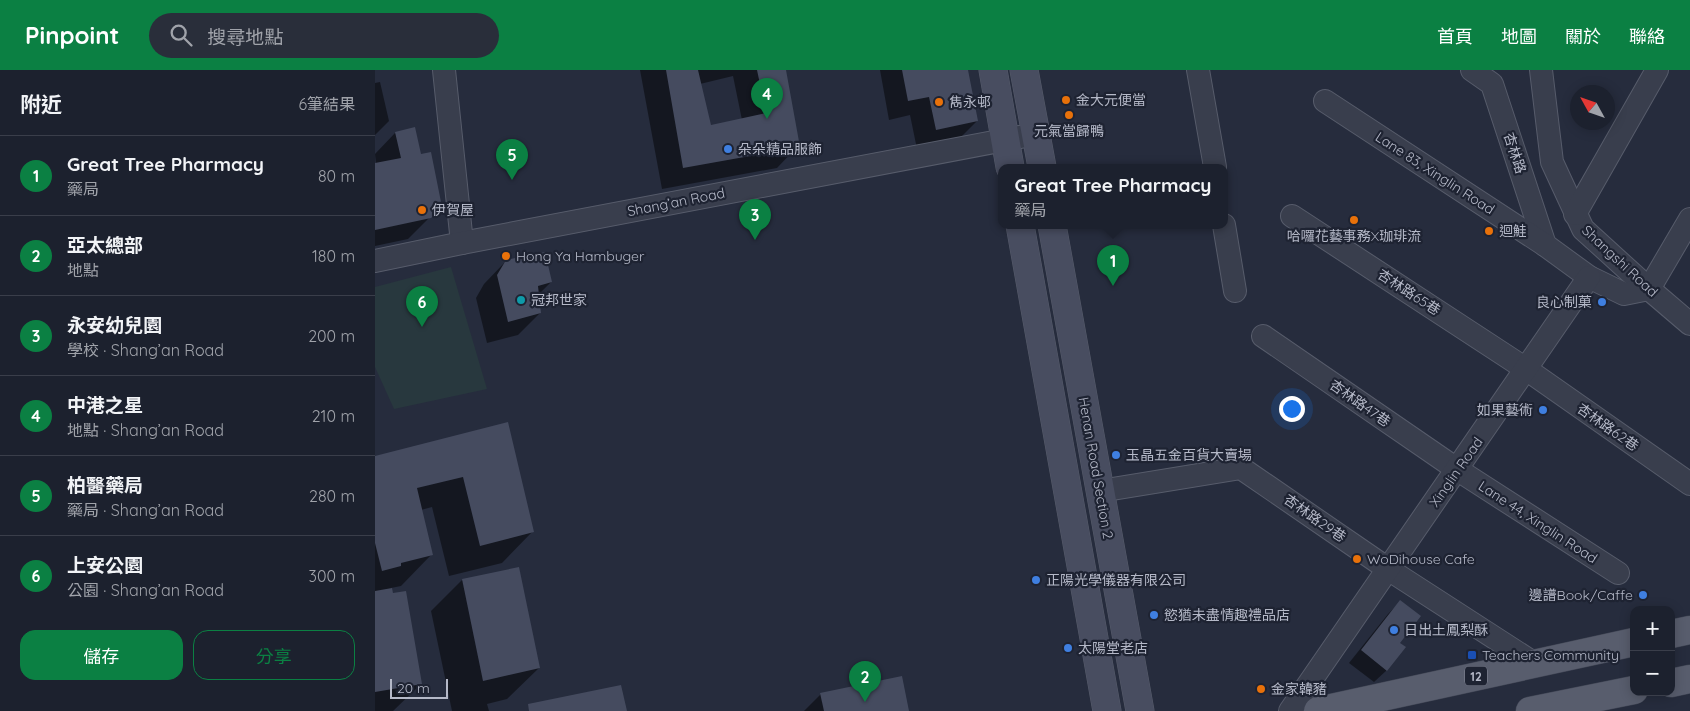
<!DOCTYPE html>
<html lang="zh-TW">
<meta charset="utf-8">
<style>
body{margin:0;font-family:Quicksand,"Noto Sans TC",sans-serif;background:#292e3a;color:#f1f3f6}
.controls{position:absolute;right:15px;bottom:15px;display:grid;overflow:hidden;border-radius:10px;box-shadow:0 2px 12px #0003}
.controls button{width:45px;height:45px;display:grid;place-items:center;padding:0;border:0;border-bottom:1px solid #3a3e4a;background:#1c212e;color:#f1f3f6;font:25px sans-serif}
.compass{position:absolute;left:1195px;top:15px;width:45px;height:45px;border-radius:50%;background:#1c212e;box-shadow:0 2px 12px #0003;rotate:310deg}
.scale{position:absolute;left:15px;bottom:12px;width:58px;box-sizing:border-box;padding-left:5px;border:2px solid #b5b9c8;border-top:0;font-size:14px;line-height:18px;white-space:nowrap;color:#b5b9c8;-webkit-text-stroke:4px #1e2332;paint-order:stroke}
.you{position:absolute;left:916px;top:338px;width:18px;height:18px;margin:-12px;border:4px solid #fff;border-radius:50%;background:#1a73e8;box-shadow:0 0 0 8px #1a73e833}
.badge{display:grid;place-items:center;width:32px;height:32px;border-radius:50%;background:#0b8043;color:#fff;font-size:16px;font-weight:700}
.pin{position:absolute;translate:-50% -41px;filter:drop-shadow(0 1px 2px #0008)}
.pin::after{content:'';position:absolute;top:26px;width:18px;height:15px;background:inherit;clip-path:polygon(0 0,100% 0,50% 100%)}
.popup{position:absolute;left:623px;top:94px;width:230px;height:65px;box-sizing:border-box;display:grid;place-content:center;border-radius:10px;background:#1c212e;filter:drop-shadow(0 1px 4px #0005);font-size:16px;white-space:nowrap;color:#a0a3aa}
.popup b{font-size:19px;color:#f1f3f6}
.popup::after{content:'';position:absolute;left:50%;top:100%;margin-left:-10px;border:10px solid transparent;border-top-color:#1c212e}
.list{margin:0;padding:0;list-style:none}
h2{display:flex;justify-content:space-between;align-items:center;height:65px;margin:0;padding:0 20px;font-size:21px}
h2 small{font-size:16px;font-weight:400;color:#a0a3aa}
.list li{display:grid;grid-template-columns:32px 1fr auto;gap:15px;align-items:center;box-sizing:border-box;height:80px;padding:0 20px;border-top:1px solid #3a3e4a}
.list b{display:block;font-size:19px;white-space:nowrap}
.list p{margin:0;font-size:16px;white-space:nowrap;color:#a0a3aa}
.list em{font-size:16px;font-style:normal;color:#a0a3aa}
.actions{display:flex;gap:10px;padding:15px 20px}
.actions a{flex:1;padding:11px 0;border:1px solid #0b8043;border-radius:15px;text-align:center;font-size:18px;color:#0b8043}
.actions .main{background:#0b8043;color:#fff}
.icon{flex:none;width:28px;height:28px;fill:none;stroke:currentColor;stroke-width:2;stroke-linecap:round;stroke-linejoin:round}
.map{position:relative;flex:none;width:1315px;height:641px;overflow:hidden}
header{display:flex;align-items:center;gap:30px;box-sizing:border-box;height:70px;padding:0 25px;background:#0b8043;color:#fff}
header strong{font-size:24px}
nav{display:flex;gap:28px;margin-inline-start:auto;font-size:18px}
.search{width:350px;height:45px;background:#292e3a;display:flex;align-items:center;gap:12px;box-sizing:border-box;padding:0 18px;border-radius:28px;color:#a0a3aa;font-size:19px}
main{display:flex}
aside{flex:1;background:#1c212e}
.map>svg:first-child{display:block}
</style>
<header>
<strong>Pinpoint</strong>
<div class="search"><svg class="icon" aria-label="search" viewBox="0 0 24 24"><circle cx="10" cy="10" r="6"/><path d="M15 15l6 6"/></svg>搜尋地點</div>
<nav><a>首頁</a><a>地圖</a><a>關於</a><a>聯絡</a></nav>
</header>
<main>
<aside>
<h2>附近<small>6筆結果</small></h2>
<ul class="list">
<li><span class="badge">1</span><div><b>Great Tree Pharmacy</b><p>藥局</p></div><em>80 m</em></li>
<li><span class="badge">2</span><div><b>亞太總部</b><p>地點</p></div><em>180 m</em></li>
<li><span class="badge">3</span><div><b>永安幼兒園</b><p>學校 · Shang’an Road</p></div><em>200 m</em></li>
<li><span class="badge">4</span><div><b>中港之星</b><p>地點 · Shang’an Road</p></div><em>210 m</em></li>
<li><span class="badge">5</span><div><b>柏醫藥局</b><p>藥局 · Shang’an Road</p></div><em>280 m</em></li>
<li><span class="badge">6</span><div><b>上安公園</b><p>公園 · Shang’an Road</p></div><em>300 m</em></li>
</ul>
<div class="actions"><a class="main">儲存</a><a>分享</a></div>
</aside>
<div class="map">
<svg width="1315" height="641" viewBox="0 0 1315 641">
<rect width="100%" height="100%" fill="#262c3d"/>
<!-- green -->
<polygon fill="#28383e" points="76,197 112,319 19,339 0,297 0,217"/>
<!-- shadow -->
<g fill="#0007" fill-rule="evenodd">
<path d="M265,0h145l13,76 -21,22 -115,21zM358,6l9,44 -32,6 -10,-42z"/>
<polygon points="505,0 592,0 602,51 583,70 542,79 535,45 514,50"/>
<polygon points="5,12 14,51 0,65 0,13"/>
<polygon points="20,63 45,85 65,137 33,169 0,176 0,94 1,94 0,84"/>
<polygon points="131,191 176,212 163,225 165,243 143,265 112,273 101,228 109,214"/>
<polygon points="132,354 158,461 127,493 74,506 57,437 46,440 57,484 26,516 16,518 46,614 18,641 0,641 0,387"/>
<polygon points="87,510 164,598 132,629 112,634 114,641 77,641 56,541"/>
<polygon points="1025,532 1012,600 999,612 974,593 1013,544"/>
<polygon points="446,624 533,641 429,641"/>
</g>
<!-- building -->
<g fill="#454b5f">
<polygon points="291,0 323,0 336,55 391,43 382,0 411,0 425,77 308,98"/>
<polygon points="527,0 593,0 603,51 561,60 554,27 533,31"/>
<polygon points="40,57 46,84 56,82 67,137 56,148 0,160 0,93 26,88 20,62"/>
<polygon points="170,182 177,212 163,216 166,243 133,252 122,205 131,190"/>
<polygon points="133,352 159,462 105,476 88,407 42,418 58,485 26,493 26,496 7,501 0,473 0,386"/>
<polygon points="144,497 165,598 108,611 87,509"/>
<polygon points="17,518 18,523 31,521 47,614 0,622 0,521"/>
<polygon points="1025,530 1046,546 1025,573 1031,577 1012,601 986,580"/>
<polygon points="527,606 534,641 449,641 445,623"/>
<polygon points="246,615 252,641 154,641 153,634"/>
</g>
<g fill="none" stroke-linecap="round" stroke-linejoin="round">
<!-- street casing -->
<g stroke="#575c6b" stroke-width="24">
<g id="street">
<polyline points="69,0 87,173"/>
<polyline points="823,0 840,97"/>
<polyline points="1097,0 1117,14 1170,175"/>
<polyline points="1166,0 1177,92 1208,159 1274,219 1315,254"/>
<polyline points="950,31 1170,175 1214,207 1249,224 1274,219 1315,149"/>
<polyline points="1200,144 1282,0"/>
<polyline points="917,146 1151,299 1315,414"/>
<polyline points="849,155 860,221"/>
<polyline points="0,191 87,173 661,64"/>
<polyline points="888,266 1083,400 1243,503"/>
<polyline points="725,421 866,398 1013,499 1160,594"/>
<polyline points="915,641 1214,207"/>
</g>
</g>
<!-- secondary casing -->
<g stroke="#575c6b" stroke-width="29">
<g id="secondary">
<polyline points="618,0 635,97"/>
<polyline points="649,0 667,97"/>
<polyline points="645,155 732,641"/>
<polyline points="677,155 765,641"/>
</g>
</g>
<!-- primary casing -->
<g stroke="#424756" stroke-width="29">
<g id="primary">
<polyline points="1296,564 1315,560"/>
<polyline points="1296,613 1315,609"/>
<polyline points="943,641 1259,572"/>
<polyline points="1155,641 1259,620"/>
</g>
</g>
<!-- street -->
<use href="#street" stroke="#393e4d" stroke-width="22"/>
<!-- secondary -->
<use href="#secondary" stroke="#484d60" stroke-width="28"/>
<!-- primary -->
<use href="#primary" stroke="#585d6d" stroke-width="28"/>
</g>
<!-- markers -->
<g fill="#e8710a" stroke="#1e2332" stroke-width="2">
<circle cx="691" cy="30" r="5"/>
<circle cx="564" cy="32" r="5"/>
<circle cx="694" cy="45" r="5"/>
<circle cx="47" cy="140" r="5"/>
<circle cx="979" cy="150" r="5"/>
<circle cx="1114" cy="161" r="5"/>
<circle cx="131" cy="186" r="5"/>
<circle cx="982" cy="489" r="5"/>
<circle cx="886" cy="619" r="5"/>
</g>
<g fill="#3f7fe0" stroke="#1e2332" stroke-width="2">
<circle cx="353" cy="79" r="5"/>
<circle cx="1227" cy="232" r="5"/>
<circle cx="1168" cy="340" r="5"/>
<circle cx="741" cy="385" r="5"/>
<circle cx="661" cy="510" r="5"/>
<circle cx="1268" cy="525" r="5"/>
<circle cx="779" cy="545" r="5"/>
<circle cx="1019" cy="560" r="5"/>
<circle cx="693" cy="578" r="5"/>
</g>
<circle fill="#0f9aa8" stroke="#1e2332" stroke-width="2" cx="146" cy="230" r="5"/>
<rect fill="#1a4fb4" stroke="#1e2332" stroke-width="2" x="1092" y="580" width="10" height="10" rx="2.5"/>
<g text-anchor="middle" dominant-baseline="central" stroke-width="4.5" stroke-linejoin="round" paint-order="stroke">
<!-- shield labels -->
<rect fill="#1e2332" stroke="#888c9b" stroke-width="1" x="1090" y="596.5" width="22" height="19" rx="4"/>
<g font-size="12" font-weight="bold" fill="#b5b9c8">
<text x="1101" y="606">12</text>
</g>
<!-- poi labels -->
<g font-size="14" fill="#b5b9c8" stroke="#1e2332" text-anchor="start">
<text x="701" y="30">金大元便當</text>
<text x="574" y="32">雋永邨</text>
<text x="694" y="61" text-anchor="middle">元氣當歸鴨</text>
<text x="363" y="79">朵朵精品服飾</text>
<text x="57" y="140">伊賀屋</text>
<text x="1124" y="161">迴鮭</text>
<text x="979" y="166" text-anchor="middle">哈囉花藝事務X珈琲流</text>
<text x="141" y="186">Hong Ya Hambuger</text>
<text x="156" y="230">冠邦世家</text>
<text x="1217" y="232" text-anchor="end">良心制菓</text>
<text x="1158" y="340" text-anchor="end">如果藝術</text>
<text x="751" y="385">玉晶五金百貨大賣場</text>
<text x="992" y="489">WoDihouse Cafe</text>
<text x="671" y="510">正陽光學儀器有限公司</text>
<text x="1258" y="525" text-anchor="end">邊譜Book/Caffe</text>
<text x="789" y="545">慾猶未盡情趣禮品店</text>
<text x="1029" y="560">日出土鳳梨酥</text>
<text x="703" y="578">太陽堂老店</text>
<text x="1107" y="585">Teachers Community</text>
<text x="896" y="619">金家韓豬</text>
</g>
<!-- street labels -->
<g font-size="14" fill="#b5b9c8" stroke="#1e2332">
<text transform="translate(1140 83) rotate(72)">杏林路</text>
<text transform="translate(1060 103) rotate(33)">Lane 83, Xinglin Road</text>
<text transform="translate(301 132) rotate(-11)">Shang’an Road</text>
<text transform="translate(1245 191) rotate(43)">Shangshi Road</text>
<text transform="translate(1034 222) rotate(33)">杏林路65巷</text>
<text transform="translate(985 333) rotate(35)">杏林路47巷</text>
<text transform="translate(1233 357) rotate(35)">杏林路62巷</text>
<text transform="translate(721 398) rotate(80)">Henan Road Section 2</text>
<text transform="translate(1081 402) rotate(-55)">Xinglin Road</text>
<text transform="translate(940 448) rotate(35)">杏林路29巷</text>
<text transform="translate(1163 452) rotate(33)">Lane 44, Xinglin Road</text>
</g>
</g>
</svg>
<div class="controls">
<button>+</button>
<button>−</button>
</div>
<svg class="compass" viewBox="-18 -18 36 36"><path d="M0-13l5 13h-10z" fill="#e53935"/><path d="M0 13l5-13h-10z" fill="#a0a3aa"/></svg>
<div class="scale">20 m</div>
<div class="you"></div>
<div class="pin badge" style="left:738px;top:216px">1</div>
<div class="popup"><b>Great Tree Pharmacy</b>藥局</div>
<div class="pin badge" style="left:490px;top:632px">2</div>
<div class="pin badge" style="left:380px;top:170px">3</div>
<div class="pin badge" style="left:392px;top:49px">4</div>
<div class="pin badge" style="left:137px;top:110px">5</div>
<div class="pin badge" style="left:47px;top:257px">6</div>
</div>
</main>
